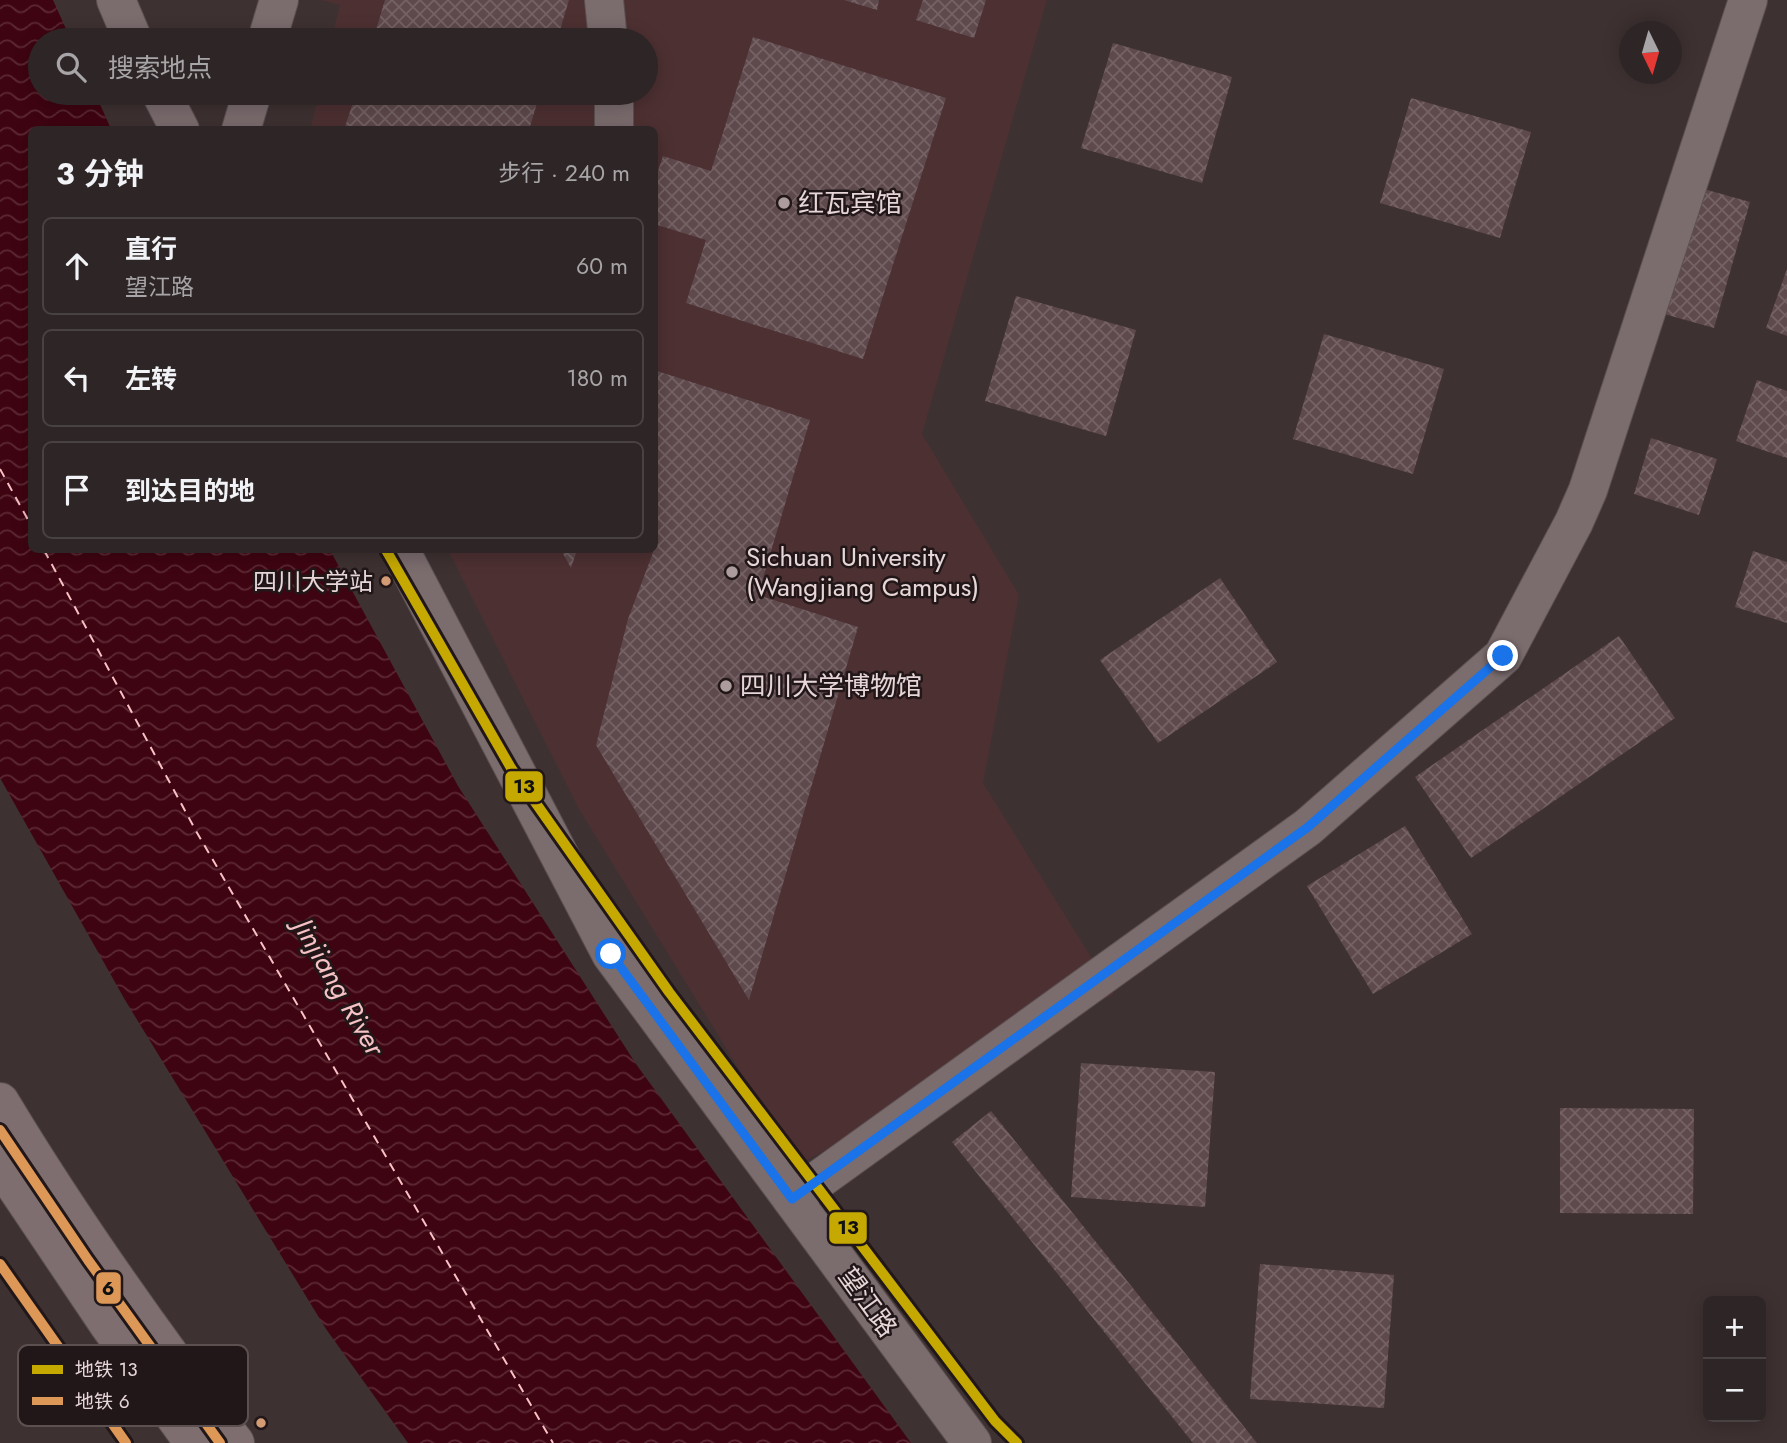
<!DOCTYPE html>
<html lang="zh">
<meta charset="utf-8">
<style>
body{margin:0;font-family:Jost,"Noto Sans SC",sans-serif;background:#3a3132;color:#f1f3f6}
.controls{position:absolute;right:21px;bottom:21px;display:grid;overflow:hidden;border-radius:10px;box-shadow:0 4px 18px #0003}
.controls button{width:63px;height:63px;display:grid;place-items:center;padding:0;border:0;border-bottom:2px solid #494243;background:#2e2526;color:#f1f3f6;font:35px sans-serif}
.compass{position:absolute;left:1619px;top:21px;width:63px;height:63px;border-radius:50%;background:#2e2526;box-shadow:0 4px 18px #0003;rotate:175deg}
.stop{position:absolute;width:21px;height:21px;margin:-16px;border:5px solid #1a73e8;border-radius:50%;background:#fff}
.stop.end{background:#1a73e8;border-color:#fff;box-shadow:0 2px 7px #0008}
.list{margin:0;padding:0;list-style:none}
h2{display:flex;justify-content:space-between;align-items:center;height:91px;margin:0;padding:0 28px;font-size:30px}
h2 small{font-size:23px;font-weight:400;color:#a7a5a7}
.list li{display:grid;grid-template-columns:46px 1fr auto;gap:21px;align-items:center;box-sizing:border-box;height:98px;margin:0 14px 14px;padding:0 14px;border:2px solid #494243;border-radius:10px}
.list b{display:block;font-size:26px;white-space:nowrap}
.list p{margin:0;font-size:23px;white-space:nowrap;color:#a7a5a7}
.list em{font-size:23px;font-style:normal;color:#a7a5a7}
.icon{flex:none;width:38px;height:38px;fill:none;stroke:currentColor;stroke-width:2;stroke-linecap:round;stroke-linejoin:round}
.map{position:relative;flex:none;width:1787px;height:1443px;overflow:hidden}
.search{position:absolute;background:#2e2526;box-shadow:0 4px 18px #0003;left:28px;top:28px;width:630px;height:77px;display:flex;align-items:center;gap:18px;box-sizing:border-box;padding:0 24px;border-radius:38px;color:#a7a5a7;font-size:26px}
.panel{position:absolute;background:#2e2526;box-shadow:0 4px 18px #0003;left:28px;top:126px;width:630px;height:427px;border-radius:10px}
.map>svg:first-child{display:block}
</style>
<div class="map">
<svg width="1787" height="1443" viewBox="0 0 1787 1443">
<defs>
<pattern id="water-waves" width="16" height="10" patternUnits="userSpaceOnUse" patternTransform="scale(1.75)"><rect width="16" height="10" fill="#3f0411"/><path d="M0 5q4-4 8 0t8 0" fill="none" stroke="#5b2833"/></pattern>
<pattern id="building-cross-hatch" width="8" height="8" patternUnits="userSpaceOnUse" patternTransform="scale(1.75)"><rect width="8" height="8" fill="#5e494c"/><path d="M0 0l8 8M0 8l8-8" fill="none" stroke="#756265"/></pattern>
</defs>
<rect width="100%" height="100%" fill="#3e3132"/>
<!-- built -->
<polygon fill="#4d3032" points="321,0 1047,0 922,434 1019,595 983,783 1114,994 798,1165 579,809 448,550 654,550 654,130 310,130 319,93 646,93 646,40 331,40 340,5"/>
<!-- water -->
<polygon fill="url(#water-waves)" points="0,0 53,0 71,40 40,40 40,93 95,93 111,129 32,130 32,550 330,550 458,786 636,1064 911,1443 408,1443 326,1329 125,1000 0,778"/>
<g fill="none" stroke-linecap="round" stroke-linejoin="round">
<!-- ferry -->
<g stroke="#f7c2c5" stroke-width="2" stroke-dasharray="9 7" stroke-linecap="butt">
<polyline points="0,469 32,527"/>
<polyline points="44,550 196,831 553,1443"/>
</g>
</g>
<!-- building -->
<g fill="url(#building-cross-hatch)">
<polygon points="385,0 569,0 557,40 373,40"/>
<polygon points="844,0 879,0 877,10"/>
<polygon points="923,0 986,0 974,38 916,20"/>
<polygon points="753,37 946,98 863,359 686,303 706,240 654,224 654,183 663,156 711,171"/>
<polygon points="1113,43 1232,77 1202,183 1081,148"/>
<polygon points="356,93 540,93 529,130 344,130"/>
<polygon points="1411,98 1531,132 1500,238 1380,203"/>
<polygon points="1693,186 1750,202 1714,328 1657,312"/>
<polygon points="1787,269 1787,336 1766,328"/>
<polygon points="1016,296 1136,330 1106,436 985,401"/>
<polygon points="1324,334 1444,369 1413,474 1293,439"/>
<polygon points="654,370 810,420 758,595 858,627 749,1000 596,745 628,619 654,550"/>
<polygon points="1757,380 1787,391 1787,458 1736,441"/>
<polygon points="1651,438 1717,459 1699,515 1634,494"/>
<polygon points="561,550 577,550 571,568"/>
<polygon points="1753,551 1787,562 1787,623 1735,607"/>
<polygon points="1220,578 1277,662 1158,743 1100,660"/>
<polygon points="1619,636 1675,718 1471,858 1415,777"/>
<polygon points="1405,826 1472,934 1373,994 1307,886"/>
<polygon points="1081,1063 1215,1072 1205,1207 1071,1197"/>
<polygon points="1560,1108 1694,1109 1693,1214 1560,1213"/>
<polygon points="991,1111 1257,1443 1193,1443 952,1142"/>
<polygon points="1260,1264 1394,1275 1384,1408 1250,1399"/>
</g>
<g fill="none" stroke-linecap="round" stroke-linejoin="round">
<!-- minor casing -->
<g stroke="#5c5051" stroke-width="40">
<g id="minor">
<polyline points="604,0 608,40"/>
<polyline points="267,40 279,0"/>
<polyline points="614,93 614,130"/>
<polyline points="241,130 252,93"/>
<polyline points="792,1199 1308,827 1503,656 1574,522 1588,490 1748,0"/>
</g>
</g>
<!-- tertiary casing -->
<g stroke="#5c5051" stroke-width="40">
<g id="tertiary">
<polyline points="116,0 133,40"/>
<polyline points="161,93 180,130"/>
<polyline points="400,550 611,954 972,1443"/>
</g>
</g>
<!-- secondary casing -->
<g stroke="#5c5051" stroke-width="40">
<g id="secondary">
<path d="M0,1102c71,118 152,232 235,341"/>
<polyline points="0,1163 109,1325 194,1443"/>
</g>
</g>
<!-- minor -->
<use href="#minor" stroke="#7b6c6e" stroke-width="38"/>
<!-- tertiary -->
<use href="#tertiary" stroke="#7b6c6e" stroke-width="38"/>
<!-- secondary -->
<use href="#secondary" stroke="#7f6e70" stroke-width="38"/>
<!-- metro-1 casing -->
<g stroke="#221718" stroke-width="16">
<polyline id="metro-1" points="386,550 511,768 669,992 995,1421 1017,1443"/>
</g>
<!-- metro-2 casing -->
<g stroke="#221718" stroke-width="16">
<g id="metro-2">
<polyline points="0,1130 88,1260 220,1443"/>
<polyline points="0,1264 126,1443"/>
</g>
</g>
<!-- metro-1 -->
<use href="#metro-1" stroke="#c5a900" stroke-width="10"/>
<!-- metro-2 -->
<use href="#metro-2" stroke="#dd9757" stroke-width="10"/>
</g>
<g fill="none" stroke-linecap="round" stroke-linejoin="round">
<!-- route -->
<polyline stroke="#1a73e8" stroke-width="9" points="611,954 792,1199 1308,827 1503,656"/>
</g>
<!-- markers -->
<g fill="#ac9c9d" stroke="#221718" stroke-width="2.5">
<circle cx="784" cy="203" r="7"/>
<circle cx="732" cy="572" r="7"/>
<circle cx="726" cy="686" r="7"/>
</g>
<g fill="#d39c74" stroke="#221718" stroke-width="2.5">
<circle cx="386" cy="581" r="6"/>
<circle cx="261" cy="1423" r="6"/>
</g>
<g text-anchor="middle" dominant-baseline="central" stroke-width="5" stroke-linejoin="round" paint-order="stroke">
<!-- bus labels -->
<g font-size="24" fill="#e7d6d7" stroke="#221718" text-anchor="end">
<text x="373" y="581">四川大学站</text>
</g>
<!-- poi labels -->
<g font-size="26" fill="#e7d6d7" stroke="#221718" text-anchor="start">
<text x="798" y="203">红瓦宾馆</text>
<text x="746" y="557">Sichuan University<tspan x="746" dy="30">(Wangjiang Campus)</tspan></text>
<text x="740" y="686">四川大学博物馆</text>
</g>
<!-- street labels -->
<g font-size="26" fill="#e7d6d7" stroke="#221718">
<text transform="translate(868 1302) rotate(54)">望江路</text>
</g>
<!-- water labels -->
<g font-size="28" font-style="italic" fill="#f7c2c5" stroke="#221718">
<text transform="translate(339 987) rotate(60)">Jinjiang River</text>
</g>
</g>
<!-- legend -->
<rect x="18" y="1345" width="230" height="81" rx="10" fill="#221718" stroke="#5d5051" stroke-width="2"/>
<rect x="32" y="1365" width="31" height="9" fill="#c5a900"/>
<rect x="32" y="1397" width="31" height="8" fill="#dd9757"/>
<g font-size="19" fill="#e7d6d7">
<text x="75" y="1376">地铁 13</text>
<text x="75" y="1408">地铁 6</text>
</g>
<g stroke="#221718" stroke-width="2.5">
<rect x="504" y="770" width="40" height="33" rx="7" fill="#c5a900"/>
<rect x="828" y="1211" width="40" height="34" rx="7" fill="#c5a900"/>
<rect x="95" y="1271" width="27" height="34" rx="7" fill="#dd9757"/>
</g>
<g font-size="19" text-anchor="middle" font-weight="bold" fill="#111">
<text x="524" y="793">13</text>
<text x="848" y="1234">13</text>
<text x="108" y="1295">6</text>
</g>
</svg>
<div class="controls">
<button>+</button>
<button>−</button>
</div>
<svg class="compass" viewBox="-18 -18 36 36"><path d="M0-13l5 13h-10z" fill="#e53935"/><path d="M0 13l5-13h-10z" fill="#a7a5a7"/></svg>
<div class="stop" style="left:611px;top:954px"></div>
<div class="stop end" style="left:1503px;top:656px"></div>
<div class="search"><svg class="icon" aria-label="search" viewBox="0 0 24 24"><circle cx="10" cy="10" r="6"/><path d="M15 15l6 6"/></svg>搜索地点</div>
<section class="panel">
<h2>3 分钟<small>步行 · 240 m</small></h2>
<ul class="list">
<li><svg class="icon" aria-label="ahead" viewBox="0 0 24 24"><path d="M12 20V5M6 11l6-6 6 6"/></svg><div><b>直行</b><p>望江路</p></div><em>60 m</em></li>
<li><svg class="icon" aria-label="left" viewBox="0 0 24 24"><path d="M17 20v-9H6M10 6l-5 5 5 5"/></svg><div><b>左转</b></div><em>180 m</em></li>
<li><svg class="icon" aria-label="arrive" viewBox="0 0 24 24"><path d="M6 21V4h12l-3 4 3 4H6"/></svg><div><b>到达目的地</b></div></li>
</ul>
</section>
</div>
